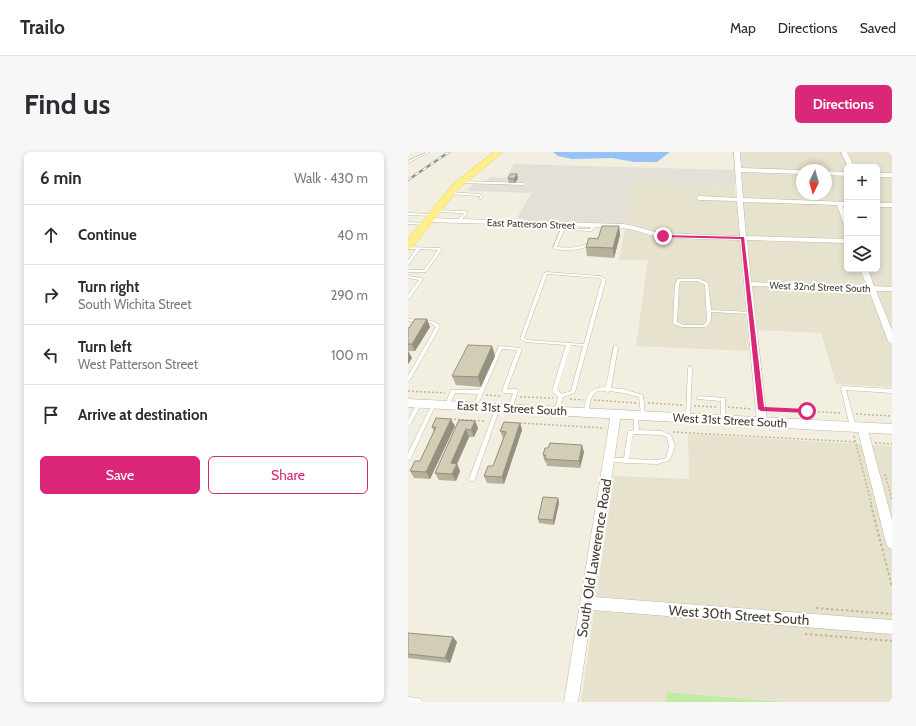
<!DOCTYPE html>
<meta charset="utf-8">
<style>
body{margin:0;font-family:Cabin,sans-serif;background:#f7f7f7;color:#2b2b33}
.controls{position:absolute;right:12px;top:12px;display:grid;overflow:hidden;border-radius:6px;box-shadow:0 2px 6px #0003}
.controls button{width:36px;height:36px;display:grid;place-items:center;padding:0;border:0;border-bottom:1px solid #e1e1e2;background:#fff;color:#2b2b33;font:20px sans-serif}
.compass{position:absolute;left:388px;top:12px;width:36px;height:36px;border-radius:50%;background:#fff;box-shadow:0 2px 6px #0003;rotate:185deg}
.stop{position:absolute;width:12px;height:12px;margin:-9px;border:3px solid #db2777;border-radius:50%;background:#fff}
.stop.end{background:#db2777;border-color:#fff;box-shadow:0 1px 4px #0008}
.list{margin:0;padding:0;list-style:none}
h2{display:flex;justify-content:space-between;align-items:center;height:52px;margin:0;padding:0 16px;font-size:17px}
h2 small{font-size:13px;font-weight:400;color:#7c7c81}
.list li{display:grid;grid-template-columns:26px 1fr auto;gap:12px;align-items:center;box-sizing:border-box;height:60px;padding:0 16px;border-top:1px solid #e1e1e2}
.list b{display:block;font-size:15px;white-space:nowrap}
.list p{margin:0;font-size:13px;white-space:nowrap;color:#7c7c81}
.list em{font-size:13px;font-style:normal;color:#7c7c81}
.actions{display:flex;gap:8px;padding:12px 16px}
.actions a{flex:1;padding:9px 0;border:1px solid #db2777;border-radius:6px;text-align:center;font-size:14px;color:#db2777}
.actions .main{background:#db2777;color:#fff}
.icon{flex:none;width:22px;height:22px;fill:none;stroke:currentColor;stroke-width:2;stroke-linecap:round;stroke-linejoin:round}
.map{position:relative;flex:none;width:484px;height:550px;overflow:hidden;border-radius:6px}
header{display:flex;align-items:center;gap:24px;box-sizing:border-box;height:56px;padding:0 20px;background:#fff;border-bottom:1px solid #e1e1e2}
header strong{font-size:19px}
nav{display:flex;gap:22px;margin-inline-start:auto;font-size:14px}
.intro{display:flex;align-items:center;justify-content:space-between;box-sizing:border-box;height:96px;padding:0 24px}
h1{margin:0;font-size:28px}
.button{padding:10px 18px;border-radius:6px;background:#db2777;color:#fff;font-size:14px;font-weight:700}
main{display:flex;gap:24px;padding:0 24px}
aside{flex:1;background:#fff;border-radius:6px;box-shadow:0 2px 6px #0003}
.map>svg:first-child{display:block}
</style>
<header>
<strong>Trailo</strong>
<nav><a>Map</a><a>Directions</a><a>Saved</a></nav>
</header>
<div class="intro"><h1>Find us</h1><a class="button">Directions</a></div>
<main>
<aside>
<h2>6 min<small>Walk · 430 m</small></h2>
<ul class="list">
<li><svg class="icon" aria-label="ahead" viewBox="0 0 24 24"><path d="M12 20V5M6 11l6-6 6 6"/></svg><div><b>Continue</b></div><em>40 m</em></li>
<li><svg class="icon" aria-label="right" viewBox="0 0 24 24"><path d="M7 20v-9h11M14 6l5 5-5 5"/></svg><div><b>Turn right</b><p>South Wichita Street</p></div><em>290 m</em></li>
<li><svg class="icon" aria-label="left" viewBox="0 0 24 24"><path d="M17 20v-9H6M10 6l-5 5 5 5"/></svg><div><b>Turn left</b><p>West Patterson Street</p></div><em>100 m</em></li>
<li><svg class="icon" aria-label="arrive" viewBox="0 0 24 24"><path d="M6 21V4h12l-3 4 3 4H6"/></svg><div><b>Arrive at destination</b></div></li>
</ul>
<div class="actions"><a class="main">Save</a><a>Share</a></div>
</aside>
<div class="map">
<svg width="484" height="550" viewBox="0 0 484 550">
<rect width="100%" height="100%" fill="#f2efe1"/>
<!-- residential -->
<g fill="#e7e2ce" fill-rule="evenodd">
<path d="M332,0h152v52l-15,-1v-36h-30v35l-102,-3 -3,-3zM394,18h24v24h-24z"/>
<polygon points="224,30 327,33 328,49 439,53 439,117 469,117 469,54 484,55 484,235 428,232 413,181 350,178 341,112 333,112 341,199 228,194 240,108 211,108 218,72"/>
<polygon points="280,282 484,294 484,550 378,550 259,540 258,550 173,550 206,324 281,327"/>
</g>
<!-- industrial -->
<polygon fill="#e4e0d7" points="106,12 327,18 327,33 224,30 218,72 107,70 123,41 59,39 66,30 78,30 82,25 98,26"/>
<!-- green -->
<polygon fill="#c2eba5" points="259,540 378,550 258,550"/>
<!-- water -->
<polygon fill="#97c2f5" points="145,0 262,0 249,10 226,10 204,6 164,7 150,4"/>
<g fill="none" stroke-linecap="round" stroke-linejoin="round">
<!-- service casing -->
<g stroke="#beb9a4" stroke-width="1">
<g id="service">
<polygon points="19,0 22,0 0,11 0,9"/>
<polygon points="53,29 115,31 116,32 115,33 52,31 52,29"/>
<polygon points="42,40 71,42 75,44 72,48 71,47 72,44 71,44 41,42 41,40"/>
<polygon points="27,58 58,59 60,60 52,70 51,70 49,69 56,61 28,60 27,60"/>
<polygon points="0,61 25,62 27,63 25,64 0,63"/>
<polygon points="0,70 18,71 20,72 18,73 0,72"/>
<path d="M155,72l3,1 -2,3 26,1 2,-4 3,1 -3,5h-1l-27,-1 -7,17c14,1 28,2 38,-10l3,1c-11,13 -29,13 -44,11l-1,-1z"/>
<polygon points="0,95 32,96 34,97 18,120 0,120 0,118 16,118 30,98 12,97 1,112 0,112 0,109 8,97 0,97"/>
<path d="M138,120l54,4 6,3 -31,113v1l-12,4 -4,13 -2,2 -2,-2 3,-13 -6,-6 14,-46 -40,-3 -6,-3 23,-64zM140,122l51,4 3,1 -18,65 -57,-4 -3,-2 23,-63zM163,193l12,1 -12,45 -9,3 -5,-4z"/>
<polygon points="0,124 13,126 15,127 1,147 0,147 0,143 11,128 0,126"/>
<path d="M270,127h21l9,4 3,27 40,2 2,1 -2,1 -40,-2c0,7 0,12 -6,15h-23l-8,-3 -1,-1 2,-39zM272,129h18l7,4 2,36 -3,4h-21l-6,-3 2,-38z"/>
<path d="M0,167c10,1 27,-1 32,8l-30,53 -2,2v-6l28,-49 -5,-4 -23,-2z"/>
<polygon points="91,194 112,196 114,197 99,237 108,237 110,239 104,257 102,258 100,256 105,241 96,241 94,239 109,198 94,197 69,255 67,256 65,254 70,242 47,241 41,254 37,254 37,253 43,238 71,238"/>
<path d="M206,194h2l2,1 -7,41 12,1 20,6 2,20v1h-4v-1l-2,-18 -16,-4 -13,-2 -2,1c-18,-6 -17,10 -20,21l-2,1 -2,-2c2,-16 4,-24 22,-25z"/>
<polygon points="282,214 284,216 282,265 280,267 278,265 280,216"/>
<polygon points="435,234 484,237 484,241 438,238 448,275 445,277 442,275 433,236"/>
<polygon points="291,244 317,246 317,269 313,269 313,249 289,247 289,246"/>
<polygon points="12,249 14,251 2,273 0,274 0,268 10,250"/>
<polygon points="26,250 28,252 3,306 2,307 0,308 0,301 24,252"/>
<polygon points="90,253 92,255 67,327 66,329 62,329 61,327 88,255"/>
<path d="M228,260l2,2 1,16 23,1 9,4 4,11 -5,14 -12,4 -32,-1 -19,-2 -1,-1 1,-1 2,-1h15l4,-26 1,-1 5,-1v-16zM225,282l28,1 6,2 2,9 -3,12 -8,2 -29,-1z"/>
<polygon points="0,545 10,546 13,547 14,550 0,550"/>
</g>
</g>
<!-- minor casing -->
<g stroke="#beb9a4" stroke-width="1">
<g id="minor">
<path d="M326,0h6l1,16 61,2v4l-61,-2 2,26 104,4v4h-4l4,10v11l-3,-2 -7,-20 -94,-3 3,34 101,3v4l-100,-3 4,42 116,4 -7,-17h8l6,17 18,1v4h-16l16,39v14l-4,-3 -19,-51 -117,-4 15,136 -1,3h-8l-1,-3 -17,-182c-26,-1 -53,-1 -79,-3 -13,-1 -25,-8 -39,-9l-193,-6 -3,-2 3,-2 193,6c14,1 25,7 39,9l79,3 -3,-35 -38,-1 -3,-2 3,-2 38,2z"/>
<polygon points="433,0 439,0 446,15 440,15"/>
<polygon points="418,19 439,20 439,24 418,23"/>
<rect x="469" y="21" width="15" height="4"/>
<rect x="469" y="51" width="15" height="4"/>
<polygon points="208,257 213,261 186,445 484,468 484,482 184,458 170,550 156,550 203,261"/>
<polygon points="454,271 458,272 459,275 484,368 484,397 480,395 478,391 449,275 450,272"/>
</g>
</g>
<!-- tertiary casing -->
<g stroke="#beb9a4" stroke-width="1">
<polygon id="tertiary" points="0,247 484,272 484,282 0,255"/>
</g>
<!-- primary casing -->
<g stroke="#edd455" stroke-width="1">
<polygon id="primary" points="86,0 95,0 50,37 4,96 0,97 0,87 44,33"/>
</g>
<!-- path-far1 -->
<g stroke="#c1b793" stroke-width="1.5" stroke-dasharray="2 2" stroke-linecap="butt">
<polyline points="0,239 37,241"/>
<polyline points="78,243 93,244"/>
<polyline points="112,245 145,246"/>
<polyline points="162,247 175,248"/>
<polyline points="186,248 228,251"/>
<polyline points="240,251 274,253"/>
<polyline points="286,254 308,255"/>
<polyline points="320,255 344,257"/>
<polyline points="362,257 434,261"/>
<polyline points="448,262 484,264"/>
<polyline points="42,267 78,269"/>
<polyline points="112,271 196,276"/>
<polyline points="265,280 449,290"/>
<polyline points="446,284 464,354"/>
<polyline points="467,291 484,292"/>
<polyline points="477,322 484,348"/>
</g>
<!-- path -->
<g stroke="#c1b793" stroke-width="2" stroke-dasharray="2.5 2.5" stroke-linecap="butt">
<polyline points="463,353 484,435"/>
<polyline points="408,456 484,462"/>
<polyline points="397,482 484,489"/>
</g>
<!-- service -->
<use href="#service" fill="#fff" fill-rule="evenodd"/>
<!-- minor -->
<use href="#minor" fill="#fff" fill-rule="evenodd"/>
<!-- tertiary -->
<use href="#tertiary" fill="#fff" fill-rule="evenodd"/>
<!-- primary -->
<use href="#primary" fill="#ffee8d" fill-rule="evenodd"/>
<!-- rail casing -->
<g stroke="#939393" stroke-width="2.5">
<polyline id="rail" points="0,28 41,0"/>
</g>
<!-- rail -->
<use href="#rail" stroke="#fff" stroke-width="1.5" stroke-dasharray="4.5" stroke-linecap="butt"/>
</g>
<!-- wall -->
<g fill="#b6b09d">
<polygon points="100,26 110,26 107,31 101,31"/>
<polygon points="211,74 212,83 206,106 179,104 178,95 190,87"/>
<polygon points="19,167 22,175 7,199 0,199 4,206 0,212 0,176"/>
<polygon points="84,194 87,204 73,235 48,233 44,224"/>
<polygon points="51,268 67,269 70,276 66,285 61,285 49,312 52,319 48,329 31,328 27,321"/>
<polygon points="112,271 114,278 96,332 79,331 76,324 85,314 95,286 92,279"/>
<polygon points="47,274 22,327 6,326 2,319 12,309 26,280 24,275"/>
<polygon points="176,300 172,316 139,314 138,310 137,310 135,303"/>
<polygon points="150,346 151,351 146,373 131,371 130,367"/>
<polygon points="0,481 49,490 42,511 0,506"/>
</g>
<!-- shaded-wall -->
<g fill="#94907f">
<polygon points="109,22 110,26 107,31 106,27"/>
<polygon points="211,74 212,83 206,106 205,96"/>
<polygon points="19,167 22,175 7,199 4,192"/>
<polygon points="84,194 87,204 73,235 70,225"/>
<polygon points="0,199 4,206 0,212"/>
<polygon points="43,267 47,274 22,327 18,320"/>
<polygon points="67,269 70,276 66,285 63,278"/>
<polygon points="112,271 114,278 96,332 94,325"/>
<polygon points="58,277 61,285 49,312 52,319 48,329 44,322 43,311"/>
<polygon points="174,293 176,300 172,316 171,309"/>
<polygon points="150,346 151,351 146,373 145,368"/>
<polygon points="45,485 49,490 42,511 37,506"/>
</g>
<!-- building -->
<g fill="#d4cdb6" stroke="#94907f">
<polygon points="103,22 109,22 106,27 100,26"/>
<polygon points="194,74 211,74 205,96 178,95 181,86 190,87"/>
<polygon points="7,167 19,167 4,192 0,192 0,176 1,176"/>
<polygon points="60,193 84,194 70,225 44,224"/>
<polygon points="28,266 43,267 18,320 2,319 7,309 12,309 28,275 24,275"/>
<polygon points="51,268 67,269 63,278 58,277 43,311 49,312 44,322 27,321"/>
<polygon points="96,270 112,271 94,325 76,324 80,314 85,314 98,280 92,279"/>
<polygon points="142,291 174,293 171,309 137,307 138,303 135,303 137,296 140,296"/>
<polygon points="135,345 150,346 145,368 130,367"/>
<polygon points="0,481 45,485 37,506 0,502"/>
</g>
<!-- route -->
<polygon fill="#db2777" points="254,83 336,85 356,255 399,257 401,258 401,261 353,259 350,257 333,87 255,85"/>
<g text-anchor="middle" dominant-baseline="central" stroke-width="4" stroke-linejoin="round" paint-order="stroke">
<!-- far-street labels -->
<g font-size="10" fill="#443f32" stroke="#fff">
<text transform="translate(123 72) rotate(2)">East Patterson Street</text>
<text transform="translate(412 135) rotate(2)">West 32nd Street South</text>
</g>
<!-- street labels -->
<g font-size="12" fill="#443f32" stroke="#fff">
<text transform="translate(104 256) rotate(3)">East 31st Street South</text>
<text transform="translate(322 268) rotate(3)">West 31st Street South</text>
</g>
<!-- near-street labels -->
<g font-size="14" fill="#443f32" stroke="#fff">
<text transform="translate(186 406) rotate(-81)">South Old Lawerence Road</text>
<text transform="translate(331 463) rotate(4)">West 30th Street South</text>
</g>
</g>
</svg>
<div class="controls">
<button>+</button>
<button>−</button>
<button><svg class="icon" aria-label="layers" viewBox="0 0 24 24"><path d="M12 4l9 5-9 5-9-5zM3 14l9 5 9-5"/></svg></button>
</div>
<svg class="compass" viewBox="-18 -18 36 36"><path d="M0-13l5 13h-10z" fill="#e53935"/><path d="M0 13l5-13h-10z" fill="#7c7c81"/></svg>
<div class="stop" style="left:399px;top:259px"></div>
<div class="stop end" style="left:255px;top:84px"></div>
</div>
</main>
